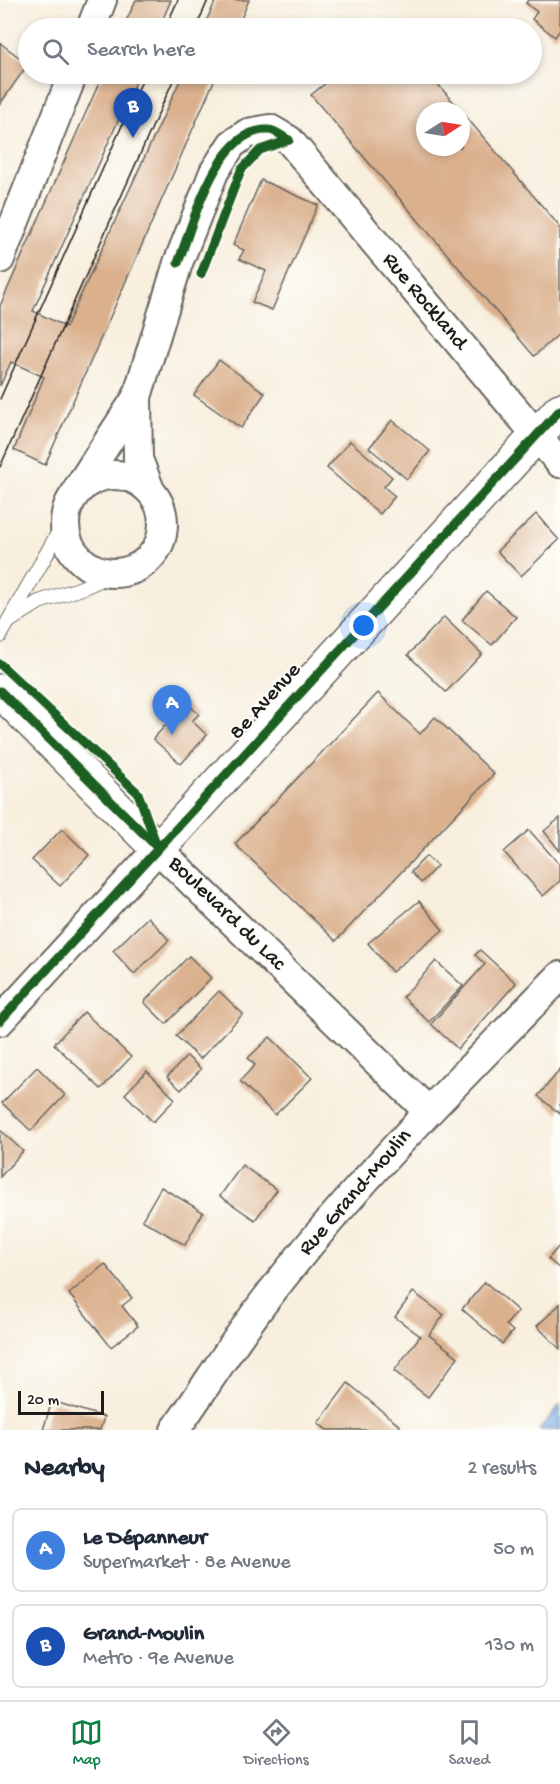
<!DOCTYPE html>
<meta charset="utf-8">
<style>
body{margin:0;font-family:"Gochi Hand",sans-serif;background:#f2f2f3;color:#1f2937}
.compass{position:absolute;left:416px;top:102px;width:54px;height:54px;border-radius:50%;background:#fff;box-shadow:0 3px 9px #0003;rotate:78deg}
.scale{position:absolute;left:18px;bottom:15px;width:86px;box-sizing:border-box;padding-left:6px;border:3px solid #1c1c1c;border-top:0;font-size:16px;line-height:21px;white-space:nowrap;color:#1c1c1c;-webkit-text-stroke:4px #fdfcf7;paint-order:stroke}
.you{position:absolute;left:364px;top:626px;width:21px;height:21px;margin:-15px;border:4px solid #fff;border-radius:50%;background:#1a73e8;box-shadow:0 0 0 9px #1a73e833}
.badge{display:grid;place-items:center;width:39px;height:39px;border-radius:50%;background:#0b8043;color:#fff;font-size:20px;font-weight:700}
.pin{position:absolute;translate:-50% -50px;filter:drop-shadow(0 2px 3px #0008)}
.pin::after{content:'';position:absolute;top:32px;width:21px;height:18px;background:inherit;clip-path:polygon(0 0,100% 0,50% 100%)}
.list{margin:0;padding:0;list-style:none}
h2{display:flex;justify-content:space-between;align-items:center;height:78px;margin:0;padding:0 24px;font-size:26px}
h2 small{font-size:20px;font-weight:400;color:#747a83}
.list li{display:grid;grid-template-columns:39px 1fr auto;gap:18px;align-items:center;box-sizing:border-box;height:84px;margin:0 12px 12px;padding:0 12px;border:2px solid #e0e1e3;border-radius:9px}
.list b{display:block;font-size:22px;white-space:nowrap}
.list p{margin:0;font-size:20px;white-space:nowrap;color:#747a83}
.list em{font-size:20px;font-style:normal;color:#747a83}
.icon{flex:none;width:33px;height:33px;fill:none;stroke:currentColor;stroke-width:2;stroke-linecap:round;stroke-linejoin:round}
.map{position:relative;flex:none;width:560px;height:1430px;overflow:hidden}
.search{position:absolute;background:#fff;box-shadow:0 3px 9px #0003;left:18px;right:18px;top:18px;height:66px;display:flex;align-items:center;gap:15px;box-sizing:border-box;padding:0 21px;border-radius:33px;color:#747a83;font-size:22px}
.sheet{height:270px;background:#fff}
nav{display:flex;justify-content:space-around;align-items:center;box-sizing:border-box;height:84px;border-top:2px solid #e0e1e3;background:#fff;font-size:16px;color:#747a83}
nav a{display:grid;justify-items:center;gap:3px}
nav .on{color:#0b8043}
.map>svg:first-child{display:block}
</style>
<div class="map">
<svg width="560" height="1430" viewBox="0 0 560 1430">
<rect width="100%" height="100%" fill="#fdfcf7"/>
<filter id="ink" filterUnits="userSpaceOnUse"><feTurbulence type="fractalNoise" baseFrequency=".0167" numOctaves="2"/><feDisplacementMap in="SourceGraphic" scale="12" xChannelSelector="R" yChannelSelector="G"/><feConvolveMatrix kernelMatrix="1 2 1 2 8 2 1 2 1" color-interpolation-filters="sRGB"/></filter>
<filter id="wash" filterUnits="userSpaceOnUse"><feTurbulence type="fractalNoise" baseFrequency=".008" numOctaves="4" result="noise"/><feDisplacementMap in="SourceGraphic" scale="24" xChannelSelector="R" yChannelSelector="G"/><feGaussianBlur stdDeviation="1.35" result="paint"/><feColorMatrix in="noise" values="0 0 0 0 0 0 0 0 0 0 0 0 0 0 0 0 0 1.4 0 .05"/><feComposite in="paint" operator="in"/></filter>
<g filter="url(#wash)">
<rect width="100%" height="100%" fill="#f8efde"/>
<!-- water -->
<polygon fill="#78ace5" stroke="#4a6480" stroke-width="1.5" points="560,1405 560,1430 539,1430"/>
<g id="blocks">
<!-- building -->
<g fill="#dab08d">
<polygon points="136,0 171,0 159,28 123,28"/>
<polygon points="216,0 249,0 237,28 203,28"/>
<polygon points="528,0 560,0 560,30 555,37 532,19 537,12 526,3"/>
<polygon points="0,43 28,64 0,104"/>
<polygon points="103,74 139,74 33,311 66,327 183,74 217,74 45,465 14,450 44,377 11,362 0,386 0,306"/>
<polygon points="337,74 429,74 461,111 425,111 425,147 461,147 461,111 560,227 560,333 534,356 311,95"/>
<polygon points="261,180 318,205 272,310 252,302 266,271 239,259 244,250 233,245"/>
<polygon points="219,360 265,393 241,428 194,395"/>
<polygon points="392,420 430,451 407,479 369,448"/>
<polygon points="350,441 392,477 384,487 395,496 380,514 327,468"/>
<polygon points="536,514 559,540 521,576 497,551"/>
<polygon points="486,591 516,617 492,645 462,620"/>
<polygon points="444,617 482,654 446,692 408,655"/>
<polygon points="378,693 420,734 435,717 494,774 336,941 235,844"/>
<polygon points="186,703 199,714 192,721 207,735 181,764 153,739"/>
<polygon points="560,818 560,851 544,831"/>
<polygon points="62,829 89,855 60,886 32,860"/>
<polygon points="529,830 560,865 560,881 543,896 504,852"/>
<polygon points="426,856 437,866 421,883 411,872"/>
<polygon points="419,901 443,930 392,972 368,943"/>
<polygon points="148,917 169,940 134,974 113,951"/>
<polygon points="480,950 516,983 458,1049 431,1024 485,964 475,955"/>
<polygon points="189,956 211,978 166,1024 144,1002"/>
<polygon points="436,961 463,986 429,1022 403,997"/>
<polygon points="219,991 243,1014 200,1059 176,1036"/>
<polygon points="84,1012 131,1057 101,1089 54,1044"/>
<polygon points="270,1037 312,1078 275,1115 240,1081 255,1065 248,1058"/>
<polygon points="187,1056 201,1069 181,1090 167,1077"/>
<polygon points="37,1067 65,1095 31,1131 2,1103"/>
<polygon points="560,1070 560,1114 538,1096"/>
<polygon points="147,1071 175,1099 153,1122 125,1094"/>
<polygon points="0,1130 23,1151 0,1177"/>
<polygon points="242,1165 277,1190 255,1220 220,1196"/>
<polygon points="161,1187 203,1212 185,1245 142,1220"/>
<polygon points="560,1245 560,1269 548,1259"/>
<polygon points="105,1264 132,1298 122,1306 138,1326 111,1347 69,1294"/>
<polygon points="485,1282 518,1311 506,1325 513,1331 502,1344 462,1309"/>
<polygon points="413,1292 444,1315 429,1335 458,1357 428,1397 394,1371 420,1336 395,1317"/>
<polygon points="560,1304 560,1349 537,1326"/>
<polygon points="348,1383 400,1426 397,1430 327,1430 318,1423"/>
<polygon points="52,1401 104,1417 100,1430 43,1430"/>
</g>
</g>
</g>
<g filter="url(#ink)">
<use href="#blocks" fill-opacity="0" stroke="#696660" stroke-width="1.5"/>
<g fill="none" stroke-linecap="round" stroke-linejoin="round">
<!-- lane casing -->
<g stroke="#696660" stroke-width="16">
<g id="lane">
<polyline points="9,621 39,602 79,589 116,573"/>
<polyline points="0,636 64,523"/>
</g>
</g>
<!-- street casing -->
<g stroke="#696660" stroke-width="32">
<g id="street">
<polyline points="91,28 102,0"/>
<polyline points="0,259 73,74"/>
<circle cx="114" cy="524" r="49"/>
<polyline points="78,488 137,397"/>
<polyline points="150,490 138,459 137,397 178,263 214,172 232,144 248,133 270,129 289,140 560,463"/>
<polyline points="0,1021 158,849 428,1111"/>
<path d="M175,1430c34,-48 65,-99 102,-145 86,-110 186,-209 283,-309"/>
</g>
</g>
<!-- secondary casing -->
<g stroke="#696660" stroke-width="36">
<polyline id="secondary" points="0,691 158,849 560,410"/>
</g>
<!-- lane -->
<use href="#lane" stroke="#fff" stroke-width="14"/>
<!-- street -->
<use href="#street" stroke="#fff" stroke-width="28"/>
<!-- secondary -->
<use href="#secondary" stroke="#fff" stroke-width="33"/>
<!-- tram -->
<g stroke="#1c1c1c" stroke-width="1.5">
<polyline points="165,28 178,0"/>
<polyline points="196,28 208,0"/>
<polyline points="0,399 145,74"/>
<polyline points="0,467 176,74"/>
</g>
<!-- cycleway casing -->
<g stroke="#fdfcf7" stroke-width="13">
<g id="cycleway">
<path d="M178,263c15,-39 39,-136 91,-133 6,0 14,7 20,10"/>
<polyline points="201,274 241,170 260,150 289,140"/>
<polyline points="0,664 138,793 158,849"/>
<polyline points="0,691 154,844"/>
<polyline points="0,1021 560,410"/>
</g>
</g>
<!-- cycleway -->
<use href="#cycleway" stroke="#1b5e20" stroke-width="9"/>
</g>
</g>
<g text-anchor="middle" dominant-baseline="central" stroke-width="4.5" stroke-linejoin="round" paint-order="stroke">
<!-- street labels -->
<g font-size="22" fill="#1c1c1c" stroke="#fdfcf7">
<text transform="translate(424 302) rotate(50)">Rue Rockland</text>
<text transform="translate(266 702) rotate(-48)">8e Avenue</text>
<text transform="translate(226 914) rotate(44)">Boulevard du Lac</text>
<text transform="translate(356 1193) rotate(-49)">Rue Grand-Moulin</text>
</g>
</g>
</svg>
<svg class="compass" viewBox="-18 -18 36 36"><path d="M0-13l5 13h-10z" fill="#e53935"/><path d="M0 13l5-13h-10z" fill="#747a83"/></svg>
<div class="scale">20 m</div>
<div class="you"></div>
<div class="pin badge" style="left:172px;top:735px;background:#3f7fe0">A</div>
<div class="pin badge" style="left:133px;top:138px;background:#1a4fb4">B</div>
<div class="search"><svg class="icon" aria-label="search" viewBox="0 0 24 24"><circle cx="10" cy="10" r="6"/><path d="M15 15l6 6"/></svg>Search here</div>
</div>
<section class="sheet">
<h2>Nearby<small>2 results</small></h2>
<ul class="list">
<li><span class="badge" style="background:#3f7fe0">A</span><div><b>Le Dépanneur</b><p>Supermarket · 8e Avenue</p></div><em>50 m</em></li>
<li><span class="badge" style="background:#1a4fb4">B</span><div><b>Grand-Moulin</b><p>Metro · 9e Avenue</p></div><em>130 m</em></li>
</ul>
</section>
<nav>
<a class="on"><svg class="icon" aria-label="map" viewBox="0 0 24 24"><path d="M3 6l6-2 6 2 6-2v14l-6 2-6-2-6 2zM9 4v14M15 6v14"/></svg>Map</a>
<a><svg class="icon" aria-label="directions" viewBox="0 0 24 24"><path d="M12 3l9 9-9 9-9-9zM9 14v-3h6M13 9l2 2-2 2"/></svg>Directions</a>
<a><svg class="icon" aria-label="saved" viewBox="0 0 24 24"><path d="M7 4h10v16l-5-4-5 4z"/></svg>Saved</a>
</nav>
